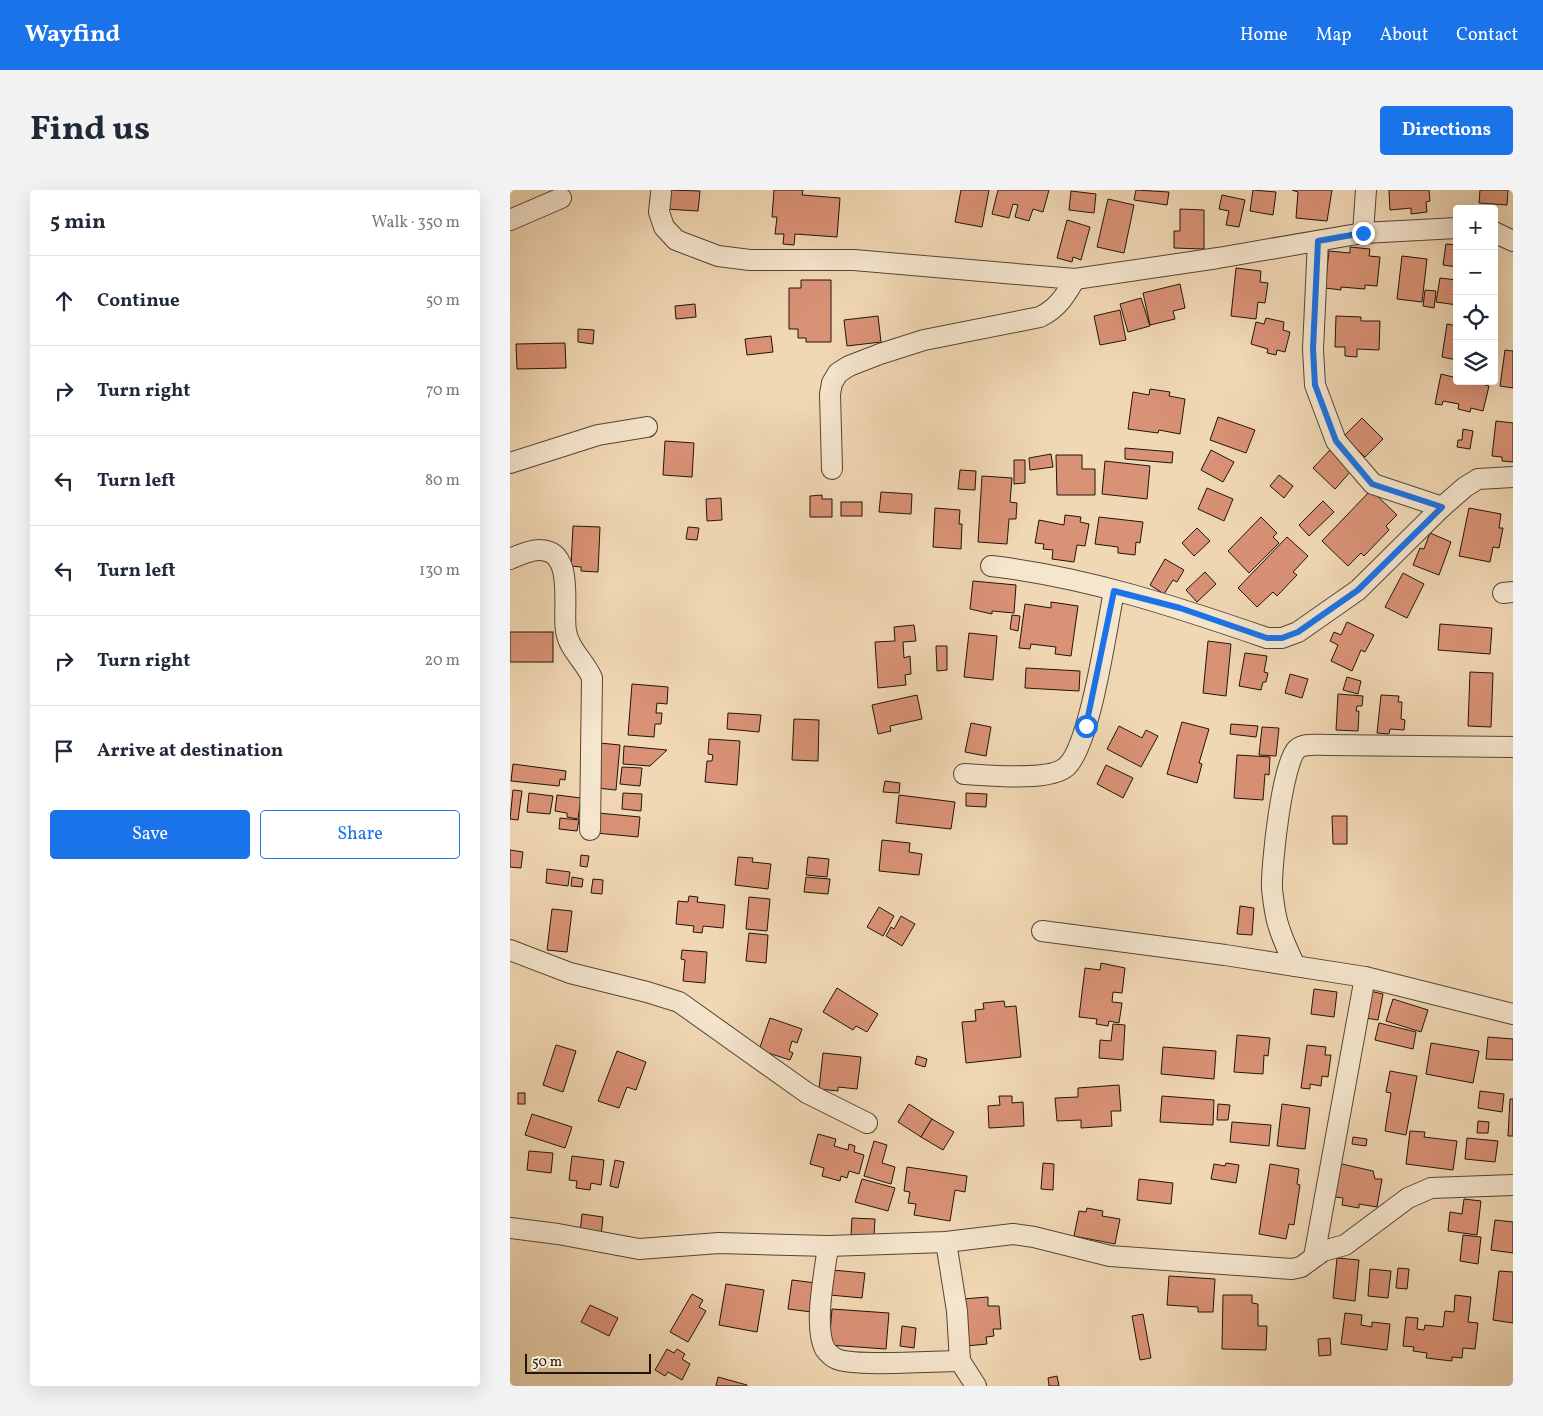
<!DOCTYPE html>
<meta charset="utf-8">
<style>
body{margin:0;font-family:Vollkorn,serif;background:#f2f2f3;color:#1f2937}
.controls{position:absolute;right:15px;top:15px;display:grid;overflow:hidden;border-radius:5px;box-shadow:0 5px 20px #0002}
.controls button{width:45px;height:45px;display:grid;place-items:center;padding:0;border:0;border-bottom:1px solid #e0e1e3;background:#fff;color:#1f2937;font:25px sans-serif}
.scale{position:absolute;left:15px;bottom:12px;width:126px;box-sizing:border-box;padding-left:5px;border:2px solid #20140c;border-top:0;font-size:14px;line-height:18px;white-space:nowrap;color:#20140c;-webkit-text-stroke:4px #f6e6ce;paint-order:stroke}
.stop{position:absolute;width:15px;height:15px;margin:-11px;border:4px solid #1a73e8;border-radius:50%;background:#fff}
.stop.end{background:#1a73e8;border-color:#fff;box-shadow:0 1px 5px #0008}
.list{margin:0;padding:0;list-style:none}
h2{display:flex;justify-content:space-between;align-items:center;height:65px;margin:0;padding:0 20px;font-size:21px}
h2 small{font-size:16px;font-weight:400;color:#747a83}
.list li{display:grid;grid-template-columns:32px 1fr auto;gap:15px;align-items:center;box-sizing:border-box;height:90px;padding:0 20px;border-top:1px solid #e0e1e3}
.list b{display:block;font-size:19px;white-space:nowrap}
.list em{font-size:16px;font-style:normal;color:#747a83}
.actions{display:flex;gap:10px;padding:15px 20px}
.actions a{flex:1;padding:11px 0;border:1px solid #1a73e8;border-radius:5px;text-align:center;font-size:18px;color:#1a73e8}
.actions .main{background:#1a73e8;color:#fff}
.icon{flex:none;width:28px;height:28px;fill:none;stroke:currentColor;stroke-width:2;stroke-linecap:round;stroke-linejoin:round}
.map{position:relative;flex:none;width:1003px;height:1196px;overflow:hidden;border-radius:5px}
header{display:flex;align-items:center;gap:30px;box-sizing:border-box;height:70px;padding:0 25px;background:#1a73e8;color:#fff}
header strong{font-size:24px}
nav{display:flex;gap:28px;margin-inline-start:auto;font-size:18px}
.intro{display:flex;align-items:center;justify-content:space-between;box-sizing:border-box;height:120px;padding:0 30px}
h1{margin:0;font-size:35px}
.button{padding:12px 22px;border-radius:5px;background:#1a73e8;color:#fff;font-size:18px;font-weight:700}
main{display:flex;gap:30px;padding:0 30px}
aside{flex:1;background:#fff;border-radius:5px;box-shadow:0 5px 20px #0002}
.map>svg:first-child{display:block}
</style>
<header>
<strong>Wayfind</strong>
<nav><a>Home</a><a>Map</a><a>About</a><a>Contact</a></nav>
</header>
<div class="intro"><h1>Find us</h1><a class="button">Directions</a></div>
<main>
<aside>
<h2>5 min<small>Walk · 350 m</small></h2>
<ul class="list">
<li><svg class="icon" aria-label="ahead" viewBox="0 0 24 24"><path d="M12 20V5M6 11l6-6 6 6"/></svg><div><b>Continue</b></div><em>50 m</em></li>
<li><svg class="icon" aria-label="right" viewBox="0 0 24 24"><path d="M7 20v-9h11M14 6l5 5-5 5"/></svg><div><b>Turn right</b></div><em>70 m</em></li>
<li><svg class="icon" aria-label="left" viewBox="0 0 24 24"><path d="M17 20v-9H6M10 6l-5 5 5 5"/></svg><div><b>Turn left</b></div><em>80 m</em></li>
<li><svg class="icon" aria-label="left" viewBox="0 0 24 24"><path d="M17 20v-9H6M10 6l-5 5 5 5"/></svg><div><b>Turn left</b></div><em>130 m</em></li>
<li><svg class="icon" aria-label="right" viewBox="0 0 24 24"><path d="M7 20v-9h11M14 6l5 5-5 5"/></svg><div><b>Turn right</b></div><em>20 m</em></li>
<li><svg class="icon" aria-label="arrive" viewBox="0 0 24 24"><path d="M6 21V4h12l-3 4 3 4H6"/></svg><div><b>Arrive at destination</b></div></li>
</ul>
<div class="actions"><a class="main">Save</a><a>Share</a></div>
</aside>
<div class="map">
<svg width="1003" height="1196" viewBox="0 0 1003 1196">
<rect width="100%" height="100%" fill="#f1d8b4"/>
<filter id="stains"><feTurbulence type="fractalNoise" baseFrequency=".004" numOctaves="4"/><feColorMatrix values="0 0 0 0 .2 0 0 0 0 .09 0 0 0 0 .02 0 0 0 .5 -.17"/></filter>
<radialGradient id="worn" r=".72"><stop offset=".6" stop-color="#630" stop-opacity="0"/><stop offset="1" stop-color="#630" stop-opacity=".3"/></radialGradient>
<!-- building -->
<g fill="#da9276" stroke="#20140c">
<polygon points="157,0 190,1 188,21 156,19"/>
<polygon points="264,0 293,0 292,5 330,8 327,47 285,44 284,55 273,54 274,44 265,44 267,27 262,27"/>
<polygon points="451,0 479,0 472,37 445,32"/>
<polygon points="488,0 539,0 533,22 523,19 519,31 505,27 508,15 503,14 499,28 482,24"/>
<polygon points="626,0 659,2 657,15 624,10"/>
<polygon points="743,0 766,2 763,25 740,21"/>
<polygon points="782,0 822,0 817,31 786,28 788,2"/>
<polygon points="879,0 919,0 920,11 916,12 917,22 901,24 901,18 880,20"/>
<polygon points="970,0 998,0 997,15 969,13"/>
<polygon points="561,1 586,4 584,23 559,20"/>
<polygon points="712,5 735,10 729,37 716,35 719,21 709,19"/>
<polygon points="598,9 624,15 614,63 587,57"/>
<polygon points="670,19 694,20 694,59 664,58 664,41 670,41"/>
<polygon points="557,30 580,37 571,70 563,67 562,72 547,68"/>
<polygon points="936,54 947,55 947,77 933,75"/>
<polygon points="840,57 860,59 859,66 870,67 867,96 855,95 855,99 831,97 831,100 815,98 819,61 840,63"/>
<polygon points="892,66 917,69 912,112 887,109"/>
<polygon points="726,78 751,81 750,92 758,93 755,113 748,112 746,129 721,126"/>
<polygon points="930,88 947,90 947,115 926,112"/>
<polygon points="291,90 321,90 321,152 296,152 296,148 288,148 288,139 279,139 279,98 291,98"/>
<polygon points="670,94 675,118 663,121 665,129 640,135 633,103"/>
<polygon points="915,100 926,101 924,118 913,116"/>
<polygon points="631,108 640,136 618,142 610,114"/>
<polygon points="185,114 186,127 166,129 165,116"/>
<polygon points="610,120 616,150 590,155 584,126"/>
<polygon points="368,126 371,152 337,156 334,130"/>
<polygon points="826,126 851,127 851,131 870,131 869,160 847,159 847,167 835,166 835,157 825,157"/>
<polygon points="756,128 774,132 773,140 780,142 775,162 767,160 766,165 757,163 758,159 741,154 746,132 754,134"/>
<polygon points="937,134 947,136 947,170 932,167"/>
<polygon points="68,139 84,140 83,154 68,152"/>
<polygon points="261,146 263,162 237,165 235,149"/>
<polygon points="55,153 56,178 7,179 6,154"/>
<polygon points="995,160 1003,161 1003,198 990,196"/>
<polygon points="931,184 947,188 947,191 961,191 979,196 973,221 961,218 960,222 948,219 949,214 933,211 932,215 925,214"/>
<polygon points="640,199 660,202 659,206 675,209 670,244 649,240 648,243 618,239 623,202 639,205"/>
<polygon points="708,227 745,240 736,263 700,250"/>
<polygon points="852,228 873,249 855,267 842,255 828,252"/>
<polygon points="986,231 1003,233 1003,272 992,271 992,267 982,266"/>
<polygon points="953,239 963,241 960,259 947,257 948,250 952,250"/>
<polygon points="155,251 184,253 182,287 153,285"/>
<polygon points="615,258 663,262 662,273 615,269"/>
<polygon points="701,260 724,272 713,292 691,280"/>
<polygon points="820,260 841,281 825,299 803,278"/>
<polygon points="541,264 543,277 520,280 519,268"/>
<polygon points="546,265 572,265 572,279 585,279 585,305 547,305"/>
<polygon points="504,270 515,270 515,293 504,294"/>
<polygon points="595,271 640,276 637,309 592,304"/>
<polygon points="450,280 466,281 465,300 448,299"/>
<polygon points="769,285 783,296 774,308 760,296"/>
<polygon points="472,286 502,288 500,312 507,313 506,329 499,329 497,354 468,352"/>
<polygon points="697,298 723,309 714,331 688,319"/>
<polygon points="861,300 887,325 876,336 879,340 854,366 851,363 838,376 812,351"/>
<polygon points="371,302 402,304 401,324 369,322"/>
<polygon points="312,305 312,309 322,309 322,327 300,327 300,306"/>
<polygon points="211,308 212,330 197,331 196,309"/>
<polygon points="813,311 824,322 799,346 789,335"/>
<rect x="331" y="312" width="21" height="14"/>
<polygon points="425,318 450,320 449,334 452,334 451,359 423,357"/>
<polygon points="959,318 991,324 989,338 993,338 989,358 983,357 980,372 949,366"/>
<polygon points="555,325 571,327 570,332 579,334 575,356 567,355 564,372 542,369 543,360 533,359 534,354 525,353 529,330 554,335"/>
<polygon points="589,327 633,332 630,353 626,352 625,365 608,363 608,357 585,354"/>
<polygon points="751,327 767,343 763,347 769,353 739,383 718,361"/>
<polygon points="63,336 90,337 88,382 71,381 71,377 61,376"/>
<polygon points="178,337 189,338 187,350 176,349"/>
<polygon points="687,338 700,351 684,366 672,353"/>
<polygon points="920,343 941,352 929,385 903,375 910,358 914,359"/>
<polygon points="777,347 798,366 783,382 787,385 767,406 763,402 747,417 728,398"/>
<polygon points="655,369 674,380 667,392 663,390 654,404 640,395"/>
<polygon points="695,382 706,394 687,412 676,400"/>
<polygon points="893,383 914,394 897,428 875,417"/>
<polygon points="463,391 506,395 504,423 482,421 482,424 460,419"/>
<polygon points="541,412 568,416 561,466 545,464 546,457 521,454 520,459 509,458 515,414 541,418"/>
<polygon points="502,425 510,426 508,441 500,439"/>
<polygon points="837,432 864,445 855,462 851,460 842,481 821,471 828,455 820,451 824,442 831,445"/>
<polygon points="930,434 982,438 980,464 928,460"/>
<polygon points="404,435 406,451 393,452 394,468 400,466 401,484 395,485 396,495 368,498 365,452 385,451 384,437"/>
<rect x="0" y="442" width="43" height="30"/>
<polygon points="459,443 487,446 483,490 454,487"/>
<polygon points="698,451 721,454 716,506 693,503"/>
<polygon points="426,456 437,456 437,480 427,481"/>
<polygon points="735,463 757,466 754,482 758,483 756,492 753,492 751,500 729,496"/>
<polygon points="516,478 570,481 569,501 515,498"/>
<polygon points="960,482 983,483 981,537 958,536"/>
<polygon points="780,484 798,489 792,508 775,503"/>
<polygon points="837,487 851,491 848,504 833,500"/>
<polygon points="122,494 158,497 157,514 147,513 146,523 152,523 151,534 145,534 144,547 118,545"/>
<polygon points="828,504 853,506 852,516 847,516 846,521 849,521 848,541 826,540"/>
<polygon points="407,505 412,529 380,536 381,541 368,544 362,515"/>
<polygon points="871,505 889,506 888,512 892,512 891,529 895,530 894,540 880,539 879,544 867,543"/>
<polygon points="218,523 251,525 249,542 217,539"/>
<polygon points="284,529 309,530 308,571 282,570"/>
<polygon points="672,532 699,539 689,573 692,574 687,593 657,584"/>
<polygon points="461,533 481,537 476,566 455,562"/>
<polygon points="721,534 748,536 746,547 720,544"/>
<polygon points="609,536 632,548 636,540 648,546 631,577 597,559"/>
<polygon points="752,537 769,538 766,566 749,565"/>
<polygon points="199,549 230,551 227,595 195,592 197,571 202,571 203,565 198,564"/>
<polygon points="90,553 110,555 106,600 86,598"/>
<polygon points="114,556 157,560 140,576 113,574"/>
<polygon points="727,565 760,567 759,585 755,584 753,610 724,608"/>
<polygon points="3,574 56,581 55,590 50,589 49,596 1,591"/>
<polygon points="596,575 623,588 613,608 587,594"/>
<polygon points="112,577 132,578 130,596 110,594"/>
<polygon points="375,591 390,593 389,603 373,602"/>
<polygon points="3,600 12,601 8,630 0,629"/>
<polygon points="19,603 43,606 40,624 17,622"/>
<polygon points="113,603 132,604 131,621 112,619"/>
<polygon points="456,603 477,604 476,617 456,616"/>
<polygon points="47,605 71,608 68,629 57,627 57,623 45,621"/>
<polygon points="389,605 445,612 441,639 386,633"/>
<polygon points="88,623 130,627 128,647 86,643"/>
<polygon points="822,626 837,626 837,654 823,654"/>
<polygon points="50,628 69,630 67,641 49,639"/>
<polygon points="372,650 400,653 399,662 412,664 409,685 369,681"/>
<polygon points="0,660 13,662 11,678 0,677"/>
<polygon points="71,665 79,666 77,677 70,676"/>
<polygon points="228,667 243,668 242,672 261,674 258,699 225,695"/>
<polygon points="298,667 319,669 317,687 296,685"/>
<polygon points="37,679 60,682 58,696 36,693"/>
<polygon points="62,687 73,689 72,697 61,696"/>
<polygon points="296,687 320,689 318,704 294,702"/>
<polygon points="83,689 93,690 92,704 81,703"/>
<polygon points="179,706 188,707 187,712 215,715 213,738 193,736 192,743 183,742 184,736 166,734 168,711 178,712"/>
<polygon points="239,707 260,709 257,741 236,739"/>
<polygon points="730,716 744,718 742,745 727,744"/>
<polygon points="369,717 384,726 373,746 357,737"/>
<polygon points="42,719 62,721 57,762 37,760"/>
<polygon points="391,726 405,734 392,756 376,746 381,737 384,739"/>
<polygon points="239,743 258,745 256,773 236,771"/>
<polygon points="172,760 197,762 195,793 173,791 175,770 171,769"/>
<polygon points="591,773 615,778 612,803 603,802 602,812 612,813 609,833 599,831 598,836 586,834 587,829 569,827 575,778 590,780"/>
<polygon points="327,798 368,824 357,842 346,836 343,840 313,822"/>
<polygon points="804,799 827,802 824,827 801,824"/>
<polygon points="855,800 873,804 868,830 850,827"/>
<polygon points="883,809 918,820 911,842 876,831"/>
<polygon points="494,811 495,817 506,816 511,867 456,873 452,832 466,831 465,820 474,819 473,813"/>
<polygon points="260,828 292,839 287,853 282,851 279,861 283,863 280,870 249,860"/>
<polygon points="869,833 906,842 903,859 865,850"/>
<polygon points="603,834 615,835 613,870 589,868 590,850 601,851"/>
<polygon points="727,845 760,848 758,866 754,865 753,884 724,882"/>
<polygon points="978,847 1003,849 1003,870 976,869"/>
<polygon points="921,853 969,861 963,893 916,884"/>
<polygon points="46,855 66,861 53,902 33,895"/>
<polygon points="797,855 816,857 815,865 821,865 818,887 812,886 811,896 800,894 800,899 791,898"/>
<polygon points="653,857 706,861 704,889 651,884"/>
<polygon points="107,861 136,872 126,900 117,897 109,918 88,911"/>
<polygon points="313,863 351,867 347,899 328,897 328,901 309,899"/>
<polygon points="407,866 417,869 415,877 405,874"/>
<polygon points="880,881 907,886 896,945 875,941 881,903 876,902"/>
<polygon points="609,895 611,921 601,921 602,936 571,938 571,930 547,931 545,908 568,907 568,898"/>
<polygon points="970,901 994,904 992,922 968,918"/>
<rect x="8" y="903" width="7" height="11"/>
<polygon points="489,906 502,906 502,913 513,912 514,936 479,938 478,916 490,915"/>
<polygon points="652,906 704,910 703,935 650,932"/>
<polygon points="1000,909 1003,909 1003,946 998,946"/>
<polygon points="399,914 422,929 411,947 388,932"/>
<polygon points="708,914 720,915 718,930 707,930"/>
<polygon points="772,914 800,918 795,959 767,956"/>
<polygon points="22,924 62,937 55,958 15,945"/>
<polygon points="422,929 444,942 433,960 411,947"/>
<polygon points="968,931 979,932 978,943 967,943"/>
<polygon points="722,932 761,935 759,956 720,952"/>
<polygon points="900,941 915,942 914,947 947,951 943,980 896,974"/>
<polygon points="308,944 326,949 324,956 338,960 339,954 345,956 344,962 354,965 349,984 339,981 337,988 331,986 330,991 312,986 314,978 300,974"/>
<polygon points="843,947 857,949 856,956 842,954"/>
<polygon points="957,948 988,951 985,972 955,969"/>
<polygon points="364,951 377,955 372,973 385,977 381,994 354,986"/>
<polygon points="19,961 43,963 41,983 17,980"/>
<polygon points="62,966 94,970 91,995 81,993 80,1000 66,998 67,991 59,990"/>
<polygon points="105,970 114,972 108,998 100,996"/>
<polygon points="823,972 863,981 865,989 872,989 867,1017 849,1014 849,1018 832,1015 833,1008 818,1006"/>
<polygon points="533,973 544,974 543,1000 531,999"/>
<polygon points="716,973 729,975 726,993 701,989 704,974 715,976"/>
<polygon points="760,974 789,979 787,994 790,995 784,1035 779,1034 776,1049 749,1044"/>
<polygon points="397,977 457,986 455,1002 445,1000 440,1031 404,1025 406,1014 398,1013 400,1002 394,1001"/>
<polygon points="352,989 385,998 378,1021 345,1012"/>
<polygon points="629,989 663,993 661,1014 627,1010"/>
<polygon points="954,1009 971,1011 967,1045 938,1041 940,1022 952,1024"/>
<polygon points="577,1018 593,1021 592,1026 610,1029 605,1054 564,1046 569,1021 576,1022"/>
<polygon points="72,1024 93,1027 91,1046 70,1043"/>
<polygon points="342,1028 365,1029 364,1046 341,1045"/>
<polygon points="985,1030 1003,1032 1003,1063 981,1060"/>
<polygon points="953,1045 971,1047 968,1074 950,1071"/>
<polygon points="827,1068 849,1070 845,1111 823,1108"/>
<polygon points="888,1078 899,1079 897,1099 886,1098"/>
<polygon points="860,1079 881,1081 878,1108 858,1106"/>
<polygon points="322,1080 355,1083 352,1108 320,1105"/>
<polygon points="989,1081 1003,1082 1003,1133 983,1130"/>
<polygon points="659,1086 705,1089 703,1122 688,1122 688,1117 657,1115"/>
<polygon points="282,1090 306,1093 302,1122 278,1119"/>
<polygon points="216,1094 254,1100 247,1142 209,1135"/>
<polygon points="182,1104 193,1110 189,1117 196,1121 178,1152 160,1142"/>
<polygon points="713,1105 742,1105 742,1113 748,1114 748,1136 757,1136 756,1160 712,1159"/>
<polygon points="945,1105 961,1107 958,1132 968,1133 965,1159 953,1158 952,1168 942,1167 942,1171 916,1168 917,1163 903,1161 904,1157 893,1156 896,1127 908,1128 907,1139 914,1140 915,1135 933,1137 935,1121 944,1122"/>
<polygon points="478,1107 478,1116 489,1116 491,1139 483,1139 484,1146 476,1147 477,1154 456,1156 452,1109"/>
<polygon points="80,1115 108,1128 99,1146 71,1132"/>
<polygon points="322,1119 379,1123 376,1159 319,1155"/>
<polygon points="835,1123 852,1125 851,1135 862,1137 862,1132 880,1134 877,1160 831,1154"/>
<polygon points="633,1124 641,1168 630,1170 622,1126"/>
<polygon points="392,1136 406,1138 404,1158 390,1156"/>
<polygon points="820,1148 821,1165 809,1166 808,1149"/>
<polygon points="157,1159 164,1163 167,1159 175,1164 172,1169 180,1174 172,1190 158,1182 155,1186 145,1180"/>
<polygon points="547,1186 549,1196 539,1196 538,1188"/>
<polygon points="208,1187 237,1195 237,1196 206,1196"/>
</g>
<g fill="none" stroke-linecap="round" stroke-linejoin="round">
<!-- minor casing -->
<g stroke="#544536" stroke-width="22">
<g id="minor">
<polyline points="151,3 149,22 154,37 166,50 208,66 240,70 344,70 565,89 708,68 853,43 947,38"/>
<polyline points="0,30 51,8"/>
<polyline points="984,42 1003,51"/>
<polyline points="853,43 856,0"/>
<polyline points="808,51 803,159 805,195 826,251 863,294 932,317"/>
<polyline points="0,273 88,245 137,237"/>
<path d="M322,279l-2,-75 2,-11 6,-10 11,-7 31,-12 44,-14 116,-23c18,-9 25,-21 35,-38"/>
<path d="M0,369c9,-4 20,-9 29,-9 37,0 23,58 27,81 3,19 19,30 26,47l-2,152"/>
<path d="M481,376c95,11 186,41 276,72h15l16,-6 60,-42 84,-83 23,-20 13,-8 35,-2"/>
<polyline points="993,403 1003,402"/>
<path d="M454,584c22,1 85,8 102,-7 24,-20 41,-141 48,-176"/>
<polyline points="532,741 715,765 855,787 1003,824"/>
<polyline points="0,760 60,783 137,802 169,812 297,903 357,933"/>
<path d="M785,776c-7,-16 -16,-33 -19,-50 -2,-9 -3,-18 -4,-27 -1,-22 10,-126 25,-140 7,-6 21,-4 30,-4l186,2"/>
<polyline points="0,1038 48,1044 129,1059 209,1053 318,1056 436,1052 503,1044 524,1047 600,1066 782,1079 791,1077 813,1061 835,1055 898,1008 921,998 1003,995"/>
<polyline points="436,1052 447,1121 450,1171 466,1196"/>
<path d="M318,1056c-3,26 -15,80 -3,103 2,3 8,9 12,10 17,8 99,2 123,2"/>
<polyline points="804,1067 855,787"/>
</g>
</g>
<!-- minor -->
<use href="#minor" stroke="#f6e6ce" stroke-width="20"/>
</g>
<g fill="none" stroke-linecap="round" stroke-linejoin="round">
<!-- route -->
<polyline stroke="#1a73e8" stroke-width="6" points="576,536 604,401 670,418 757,448 772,448 788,442 848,400 932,317 862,294 826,251 805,195 803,159 808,51 853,43"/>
</g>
<rect width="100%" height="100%" filter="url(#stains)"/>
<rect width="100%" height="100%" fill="url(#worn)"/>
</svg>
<div class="controls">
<button>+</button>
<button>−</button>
<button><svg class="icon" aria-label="locate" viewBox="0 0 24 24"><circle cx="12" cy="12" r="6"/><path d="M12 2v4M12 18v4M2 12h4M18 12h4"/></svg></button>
<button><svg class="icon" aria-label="layers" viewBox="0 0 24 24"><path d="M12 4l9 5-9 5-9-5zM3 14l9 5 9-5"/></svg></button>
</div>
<div class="scale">50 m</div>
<div class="stop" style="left:576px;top:536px"></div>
<div class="stop end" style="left:853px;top:43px"></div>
</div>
</main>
